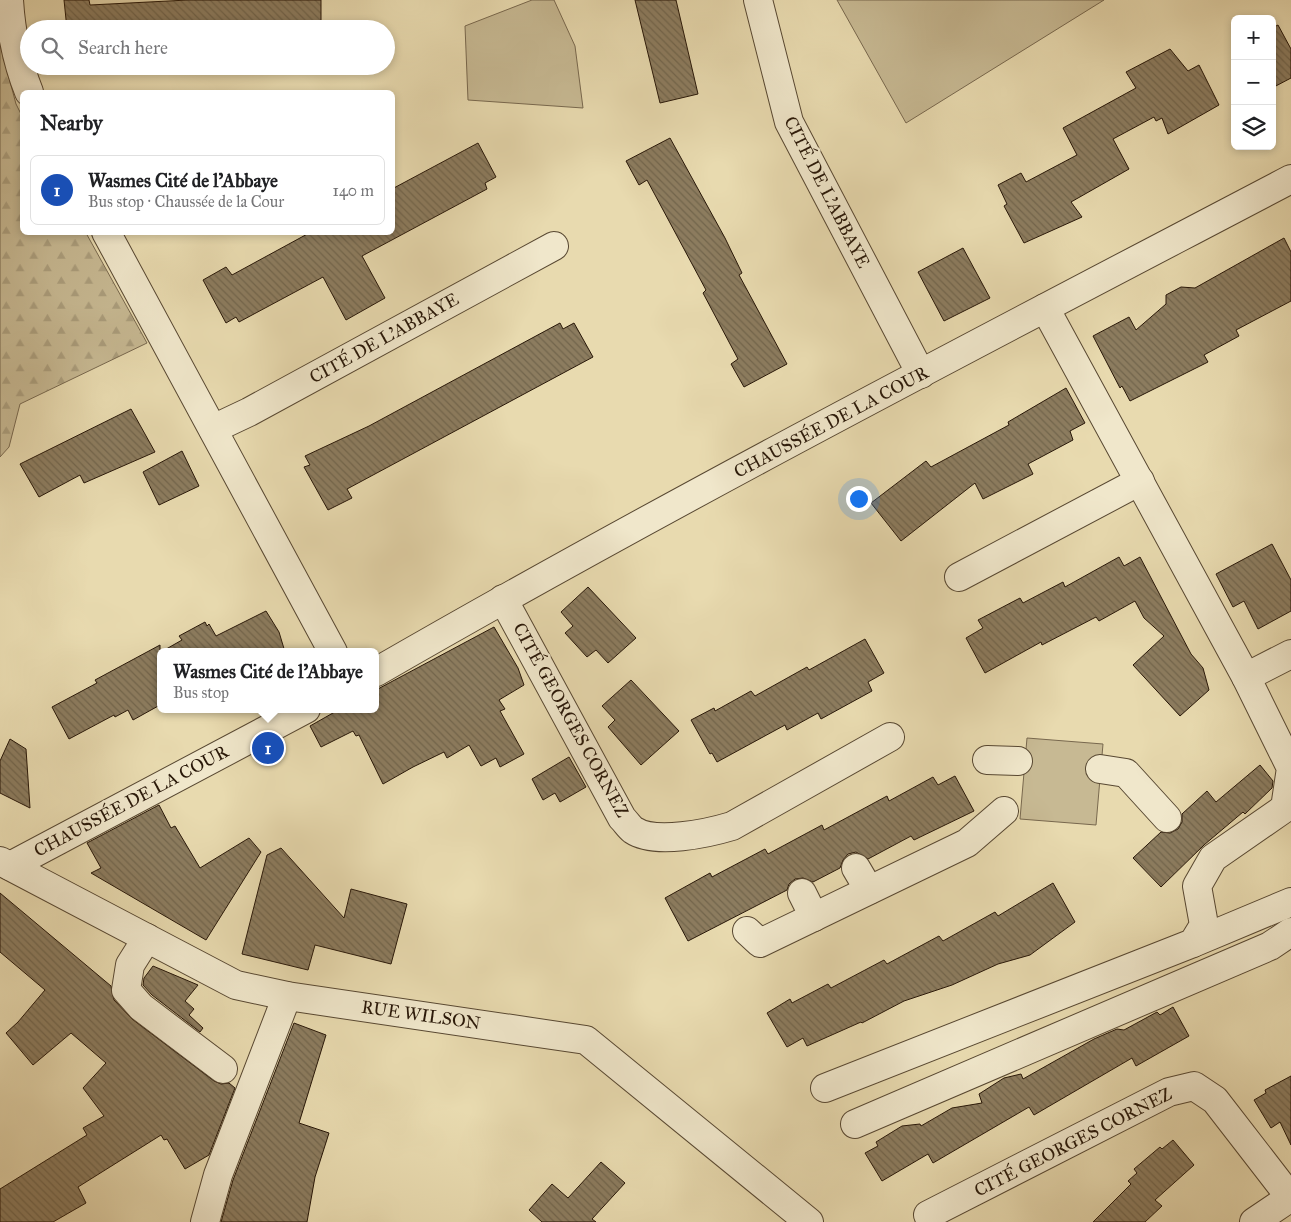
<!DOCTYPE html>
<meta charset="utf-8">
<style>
body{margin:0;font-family:"IM FELL Great Primer",serif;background:#f2f2f2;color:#202124}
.controls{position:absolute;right:15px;top:15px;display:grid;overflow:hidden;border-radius:8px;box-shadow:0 2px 8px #0003}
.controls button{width:45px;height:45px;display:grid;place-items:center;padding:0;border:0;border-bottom:1px solid #e0e0e0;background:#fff;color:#202124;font:25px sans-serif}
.you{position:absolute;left:858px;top:498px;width:18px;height:18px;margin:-12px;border:4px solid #fff;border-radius:50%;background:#1a73e8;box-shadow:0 0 0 8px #1a73e833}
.badge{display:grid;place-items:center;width:32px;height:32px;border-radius:50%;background:#0b8043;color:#fff;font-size:16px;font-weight:700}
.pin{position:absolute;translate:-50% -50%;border:2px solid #fff;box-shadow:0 1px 5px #0006}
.popup{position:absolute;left:157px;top:648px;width:222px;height:65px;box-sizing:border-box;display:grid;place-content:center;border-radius:8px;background:#fff;filter:drop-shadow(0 1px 4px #0005);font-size:16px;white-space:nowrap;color:#757577}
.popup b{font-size:19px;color:#202124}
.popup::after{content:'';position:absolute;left:50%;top:100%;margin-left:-10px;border:10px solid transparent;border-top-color:#fff}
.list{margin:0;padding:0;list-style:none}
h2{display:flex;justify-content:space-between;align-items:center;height:65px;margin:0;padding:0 20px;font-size:21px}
h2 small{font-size:16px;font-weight:400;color:#757577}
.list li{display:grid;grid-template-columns:32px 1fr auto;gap:15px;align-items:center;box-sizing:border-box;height:70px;margin:0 10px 10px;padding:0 10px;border:1px solid #e0e0e0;border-radius:8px}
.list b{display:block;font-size:19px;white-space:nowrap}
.list p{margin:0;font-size:16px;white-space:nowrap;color:#757577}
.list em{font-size:16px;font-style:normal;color:#757577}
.icon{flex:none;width:28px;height:28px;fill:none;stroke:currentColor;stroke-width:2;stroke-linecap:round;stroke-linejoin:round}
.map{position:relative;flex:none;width:1291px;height:1222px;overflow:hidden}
.search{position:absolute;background:#fff;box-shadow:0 2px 8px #0003;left:20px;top:20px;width:375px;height:55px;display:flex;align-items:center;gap:12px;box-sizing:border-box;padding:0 18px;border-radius:28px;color:#757577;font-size:19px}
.panel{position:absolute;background:#fff;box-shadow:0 2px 8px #0003;left:20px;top:90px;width:375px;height:145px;border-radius:8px}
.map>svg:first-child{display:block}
</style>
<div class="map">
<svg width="1291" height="1222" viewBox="0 0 1291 1222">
<defs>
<pattern id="forest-firs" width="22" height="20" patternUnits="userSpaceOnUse" patternTransform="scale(1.25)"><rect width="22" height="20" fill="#c7b993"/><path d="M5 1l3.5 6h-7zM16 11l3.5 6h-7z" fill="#ab9e7d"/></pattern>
<pattern id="building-back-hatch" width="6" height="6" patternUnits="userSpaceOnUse" patternTransform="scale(1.25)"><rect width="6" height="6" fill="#8c7c5f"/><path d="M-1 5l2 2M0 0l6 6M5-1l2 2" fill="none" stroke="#72654c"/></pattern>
</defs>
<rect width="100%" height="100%" fill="#e8daaf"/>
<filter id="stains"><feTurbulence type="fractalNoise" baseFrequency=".004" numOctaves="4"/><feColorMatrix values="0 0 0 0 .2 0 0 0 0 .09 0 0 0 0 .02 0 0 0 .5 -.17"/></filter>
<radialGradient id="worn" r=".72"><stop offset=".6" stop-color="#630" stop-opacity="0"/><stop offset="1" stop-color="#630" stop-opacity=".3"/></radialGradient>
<!-- grass -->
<g fill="#c7b993" stroke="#78684e">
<polygon points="532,0 554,0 575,46 583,108 468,100 465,26"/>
<polygon points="837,0 1104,0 906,123"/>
<polygon points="1027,738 1103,744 1096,825 1020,819"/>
</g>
<!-- forest -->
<polygon fill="url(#forest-firs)" stroke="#78684e" points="0,44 16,104 22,116 22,232 86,233 147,343 20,404 9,447 0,457"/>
<!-- building -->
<g fill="url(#building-back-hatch)" stroke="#281708">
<polygon points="64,0 89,0 90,5 188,0 321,0 321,25 275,29 67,29"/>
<polygon points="635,0 676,0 698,94 660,103"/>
<polygon points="1278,25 1291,49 1291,78 1272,88 1272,28"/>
<polygon points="1170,49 1188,71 1199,65 1219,105 1168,134 1162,118 1156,121 1154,117 1113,139 1129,169 1071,202 1082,217 1024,243 1004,206 1007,204 998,185 1021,173 1026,182 1077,155 1063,128 1136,88 1126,72"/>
<polygon points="670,138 725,238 742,273 739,275 787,364 744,387 731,364 738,359 703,293 706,290 647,180 639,185 626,161"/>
<polygon points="478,143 496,177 485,183 487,189 362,256 385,298 346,320 323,277 239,322 236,317 226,323 203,280 226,267 232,275 311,232 392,232 392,189"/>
<polygon points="1284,238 1291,252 1291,301 1236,330 1239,336 1204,355 1208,362 1130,401 1122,386 1120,388 1093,336 1129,317 1136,330 1166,304 1166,295 1181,287 1195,288"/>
<polygon points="963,248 990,298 944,321 918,272"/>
<polygon points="560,323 563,329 574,323 593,357 347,489 352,498 328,510 304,467 310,465 305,456 369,426"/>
<polygon points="1066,388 1085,423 1070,431 1073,440 1028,464 1033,474 983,499 975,483 901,541 871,503 926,461 931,467 1009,425 1008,422"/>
<polygon points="131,409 155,452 84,483 80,475 39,497 20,464"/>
<polygon points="182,451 199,486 159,505 143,472"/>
<polygon points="1272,544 1291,580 1291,611 1258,629 1244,601 1233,607 1216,574"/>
<polygon points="1119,557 1124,566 1140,557 1191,654 1203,668 1209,690 1180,716 1133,665 1164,636 1144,618 1135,601 1099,621 1096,617 1042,645 1041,642 985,673 966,638 983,628 978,620 1020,598 1023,603 1063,582 1065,587"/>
<polygon points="588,587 636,638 608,663 596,650 587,657 565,633 573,626 561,612"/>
<polygon points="266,611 279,632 285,652 161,652 182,640 179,636 205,622 207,626 209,624 216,636"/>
<polygon points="494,627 518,668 524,685 499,700 505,709 500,711 524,754 500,767 496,758 481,766 469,745 447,758 444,752 413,767 383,784 359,735 356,736 353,731 321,747 310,726 340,709 376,709 376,690"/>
<polygon points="865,639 884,673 868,682 872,691 821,719 818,713 787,730 785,725 717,762 712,753 710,754 691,720 714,708 715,711 751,691 755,696 807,667 809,670"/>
<polygon points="160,645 160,705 133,720 128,710 115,717 114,715 69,739 52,707 97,683 95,680"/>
<polygon points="631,680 679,731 641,765 608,727 615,720 602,706"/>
<polygon points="10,739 26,749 30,808 0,793 0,761"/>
<polygon points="569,757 586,787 560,802 555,793 543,800 532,779"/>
<polygon points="1260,765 1273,781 1272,788 1245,814 1243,812 1204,845 1161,887 1133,858 1161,832 1170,833 1178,829 1182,822 1182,814 1207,791 1216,802"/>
<polygon points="955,776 974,811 914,840 911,836 868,859 856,852 848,854 843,860 840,868 813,882 803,878 795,879 789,884 787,890 688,941 665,898 710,873 712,877 765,849 768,854 822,825 824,830 887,796 889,801 933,777 938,785"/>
<polygon points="159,805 171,828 175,826 200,868 249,838 261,852 206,940 91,873 101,868 87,843"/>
<polygon points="281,848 344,918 351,889 407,904 391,964 315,945 308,970 242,954 267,855"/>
<polygon points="1053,883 1075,922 1030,955 998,964 952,985 904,1001 862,1023 861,1022 807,1046 803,1038 787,1047 767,1013 790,999 792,1003 828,984 831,988 884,960 887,964 939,936 943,941 995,912 998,916"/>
<polygon points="0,893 111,986 114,1000 132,1019 214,1081 221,1084 229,1083 235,1088 209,1155 185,1169 167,1139 164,1140 161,1135 78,1187 86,1203 53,1222 0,1222 0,1189 87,1135 83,1128 104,1116 83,1088 106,1063 71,1033 33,1065 6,1033 18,1022 45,990 0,952"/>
<polygon points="153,966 198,985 185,1001 194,1009 189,1015 203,1028 200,1032 152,995 143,985 144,978"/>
<polygon points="1173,1007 1189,1036 1136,1066 1132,1058 1034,1115 1029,1107 933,1163 928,1154 882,1181 865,1153 878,1146 876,1142 902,1126 920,1124 921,1126 952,1108 982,1103 979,1094 1004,1078 1021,1074 1023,1079 1094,1039 1117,1029 1124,1030 1157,1012 1160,1015"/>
<polygon points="294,1023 326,1035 299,1123 329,1133 315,1177 307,1222 221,1222 233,1180"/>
<polygon points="1291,1076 1291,1145 1280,1122 1271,1128 1254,1100 1266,1093 1265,1090"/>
<polygon points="1173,1140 1194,1165 1155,1200 1162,1206 1145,1222 1093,1222 1131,1184 1128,1181 1137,1173 1134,1169 1160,1147 1162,1149"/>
<polygon points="601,1162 625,1183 592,1219 596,1222 542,1222 529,1210 552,1184 568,1198"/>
</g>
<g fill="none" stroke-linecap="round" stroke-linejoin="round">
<!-- minor casing -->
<g stroke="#584832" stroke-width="30">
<g id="minor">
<path d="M9,0c2,33 8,62 20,92"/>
<polyline points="758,0 789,122 921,374"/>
<polyline points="106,232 333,652"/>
<polyline points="1045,308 1246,677"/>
<polyline points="213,429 249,412 554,246"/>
<polyline points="959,577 1140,481"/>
<path d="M503,599l119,219c4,4 7,9 11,12 22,15 76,3 99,-4l158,-89"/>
<path d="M376,672c300,-173 608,-332 915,-493"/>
<polyline points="987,760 1018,761"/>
<polyline points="1100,769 1126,773 1167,818"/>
<polyline points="0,861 236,985 287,996 586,1040 809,1222"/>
<polyline points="10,866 306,709"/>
<polyline points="856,868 869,890"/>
<polyline points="802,893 814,917"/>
<polyline points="747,931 760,943 967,843 1004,811"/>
<polyline points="147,938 130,965 126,990 141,1007 223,1069"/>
<polyline points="1193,943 1291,902"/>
<polyline points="825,1088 1193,943 1204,925 1197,886 1213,858 1285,808 1291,768 1246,677 1291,654"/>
<polyline points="855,1124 1270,946 1291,932"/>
<polyline points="928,1215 1169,1092 1194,1086 1215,1100 1290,1197"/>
<polyline points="205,1222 218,1175 287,996"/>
<polyline points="1254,1222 1291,1197"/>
</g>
</g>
<!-- minor -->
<use href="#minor" stroke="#f0e7cb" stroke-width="28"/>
</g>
<g text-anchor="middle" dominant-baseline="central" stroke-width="5" stroke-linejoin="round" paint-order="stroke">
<!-- street labels -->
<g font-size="18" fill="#281708" stroke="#f0e7cb">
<text transform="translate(827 192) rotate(63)">CITÉ DE L'ABBAYE</text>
<text transform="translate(384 338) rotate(-29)">CITÉ DE L'ABBAYE</text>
<text transform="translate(831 422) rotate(-28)">CHAUSSÉE DE LA COUR</text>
<text transform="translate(571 720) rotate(61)">CITÉ GEORGES CORNEZ</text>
<text transform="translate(131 801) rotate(-28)">CHAUSSÉE DE LA COUR</text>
<text transform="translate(421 1015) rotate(8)">RUE WILSON</text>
<text transform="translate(1073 1142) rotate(-27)">CITÉ GEORGES CORNEZ</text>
</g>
</g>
<rect width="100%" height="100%" filter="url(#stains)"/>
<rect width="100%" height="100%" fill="url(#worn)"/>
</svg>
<div class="controls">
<button>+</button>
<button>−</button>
<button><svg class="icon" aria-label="layers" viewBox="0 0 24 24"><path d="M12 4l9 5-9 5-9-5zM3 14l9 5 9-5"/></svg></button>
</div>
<div class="you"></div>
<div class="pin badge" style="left:268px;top:748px;background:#1a4fb4">1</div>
<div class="popup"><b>Wasmes Cité de l'Abbaye</b>Bus stop</div>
<div class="search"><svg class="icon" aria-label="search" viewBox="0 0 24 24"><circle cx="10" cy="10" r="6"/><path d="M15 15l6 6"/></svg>Search here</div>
<section class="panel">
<h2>Nearby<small></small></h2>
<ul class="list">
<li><span class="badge" style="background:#1a4fb4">1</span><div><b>Wasmes Cité de l'Abbaye</b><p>Bus stop · Chaussée de la Cour</p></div><em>140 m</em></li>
</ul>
</section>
</div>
